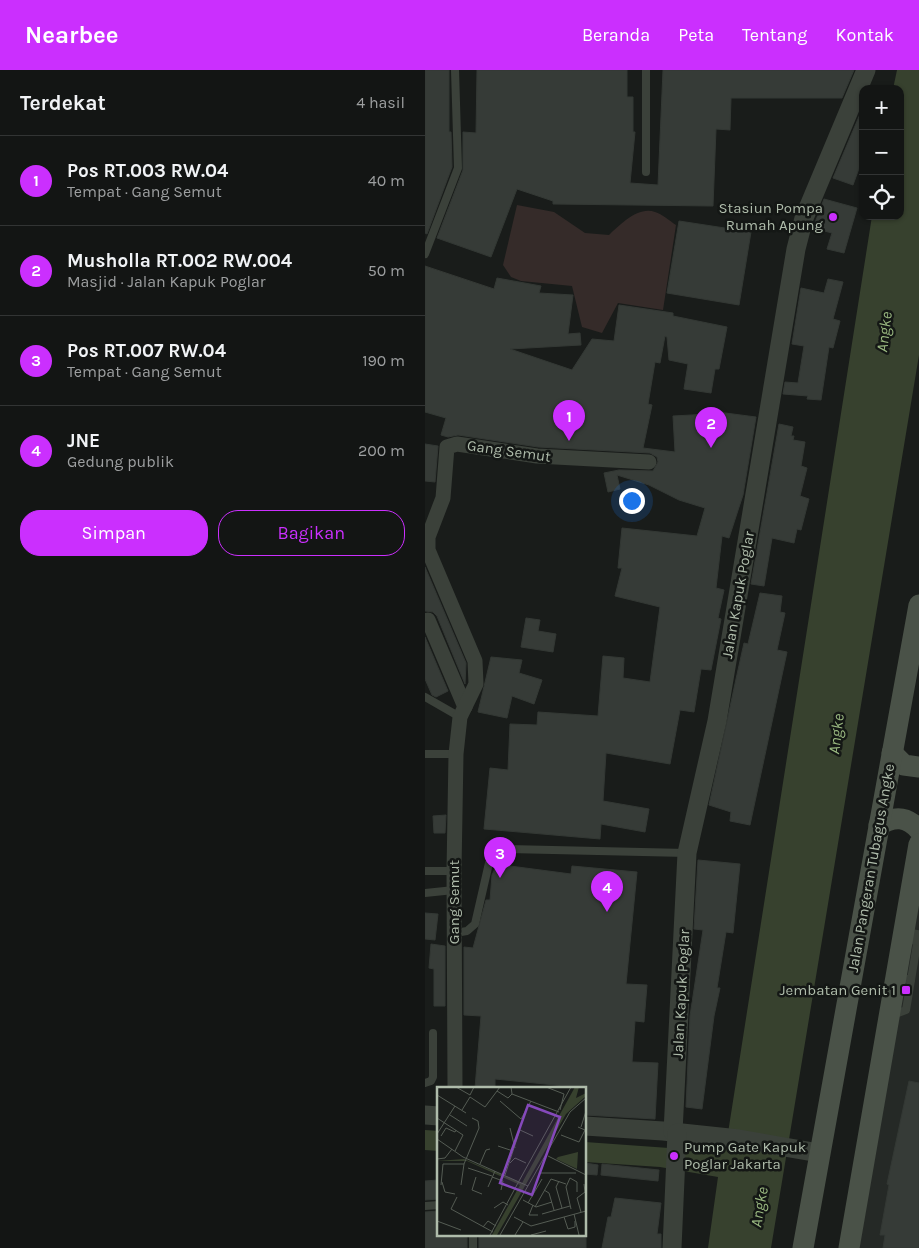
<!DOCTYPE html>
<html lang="id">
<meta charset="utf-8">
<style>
body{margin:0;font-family:Karla,sans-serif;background:#202222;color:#f1f3f6}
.controls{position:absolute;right:15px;top:15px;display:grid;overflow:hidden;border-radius:10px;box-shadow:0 1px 4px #0004}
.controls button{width:45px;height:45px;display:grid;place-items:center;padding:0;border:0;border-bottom:1px solid #323434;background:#131514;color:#f1f3f6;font:25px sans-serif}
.you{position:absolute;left:206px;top:430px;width:18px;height:18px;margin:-12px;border:4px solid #fff;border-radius:50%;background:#1a73e8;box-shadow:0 0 0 8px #1a73e833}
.badge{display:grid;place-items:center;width:32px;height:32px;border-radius:50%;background:#cb2ffe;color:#fff;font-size:16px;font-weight:700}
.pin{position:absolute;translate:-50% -41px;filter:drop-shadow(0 1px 2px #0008)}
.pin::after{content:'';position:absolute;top:26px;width:18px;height:15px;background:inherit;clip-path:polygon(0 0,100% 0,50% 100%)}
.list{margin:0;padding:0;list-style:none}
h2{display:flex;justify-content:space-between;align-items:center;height:65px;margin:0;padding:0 20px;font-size:21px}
h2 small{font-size:16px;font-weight:400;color:#9d9fa0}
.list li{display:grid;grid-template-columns:32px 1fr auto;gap:15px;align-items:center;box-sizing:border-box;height:90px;padding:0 20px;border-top:1px solid #323434}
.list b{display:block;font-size:19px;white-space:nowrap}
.list p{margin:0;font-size:16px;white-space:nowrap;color:#9d9fa0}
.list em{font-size:16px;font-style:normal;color:#9d9fa0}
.actions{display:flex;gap:10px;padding:15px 20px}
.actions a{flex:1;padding:11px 0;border:1px solid #cb2ffe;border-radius:20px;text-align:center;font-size:18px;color:#cb2ffe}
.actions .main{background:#cb2ffe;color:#fff}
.icon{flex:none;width:28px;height:28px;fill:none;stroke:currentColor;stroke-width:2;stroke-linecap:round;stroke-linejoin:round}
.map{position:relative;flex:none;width:494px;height:1178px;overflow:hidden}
header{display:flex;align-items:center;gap:30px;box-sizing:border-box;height:70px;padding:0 25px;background:#cb2ffe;color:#fff}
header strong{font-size:24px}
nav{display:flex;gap:28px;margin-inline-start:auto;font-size:18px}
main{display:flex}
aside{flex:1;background:#131514}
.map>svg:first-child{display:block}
</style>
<header>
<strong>Nearbee</strong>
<nav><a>Beranda</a><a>Peta</a><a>Tentang</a><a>Kontak</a></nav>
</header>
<main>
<aside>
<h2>Terdekat<small>4 hasil</small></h2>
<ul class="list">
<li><span class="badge">1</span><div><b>Pos RT.003 RW.04</b><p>Tempat · Gang Semut</p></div><em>40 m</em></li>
<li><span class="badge">2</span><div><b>Musholla RT.002 RW.004</b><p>Masjid · Jalan Kapuk Poglar</p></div><em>50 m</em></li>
<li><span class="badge">3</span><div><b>Pos RT.007 RW.04</b><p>Tempat · Gang Semut</p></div><em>190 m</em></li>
<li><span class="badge">4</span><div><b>JNE</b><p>Gedung publik</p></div><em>200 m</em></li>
</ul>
<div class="actions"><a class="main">Simpan</a><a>Bagikan</a></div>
</aside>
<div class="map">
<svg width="494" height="1178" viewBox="0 0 494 1178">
<rect width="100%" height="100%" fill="#191c1a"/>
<!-- built -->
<polygon fill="#252926" points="494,830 494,1178 434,1178"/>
<!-- green -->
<path fill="#352b29" d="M92,135l37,7 31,21 24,2c11,-10 29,-29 46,-23 7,2 15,9 21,13l-13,85 -45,-7 -16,30 -20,-6 -10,-41 -51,-5 -10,-4 -8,-12z"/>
<!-- water -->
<g fill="#37412e">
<polygon points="472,0 494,0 494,285 346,1178 283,1178 293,1107 235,1097 160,1092 160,1072 300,1082 447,146 475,146 475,19 468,19"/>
<polygon points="0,1060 14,1061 14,1081 0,1080"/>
</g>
<!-- building -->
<g fill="#363b37" stroke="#333834">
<polygon points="0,0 24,0 24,62 26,62 27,97 2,164 0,163"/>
<polygon points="52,0 202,0 202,27 208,27 208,62 210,62 205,113 233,115 238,0 429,0 417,28 306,28 305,60 291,59 288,136 128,134 128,131 92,119 66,187 12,168 38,100 38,62 51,63"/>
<polygon points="438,37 438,80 434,92 436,93 428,115 408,108"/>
<polygon points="399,129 432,138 419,183 402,179 407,163 388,158"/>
<polygon points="254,151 326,162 314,235 242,223"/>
<polygon points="0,196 69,219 72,208 116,216 114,223 148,225 143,264 155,263 156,275 85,279 147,300 167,269 189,271 194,235 248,243 248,246 302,257 294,299 290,299 286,323 259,319 263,294 244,290 242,267 240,266 235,293 230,292 223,334 227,335 218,378 250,382 248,346 285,344 285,341 331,347 318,425 304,468 297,466 291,518 299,520 293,548 296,549 286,600 276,599 269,642 255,640 245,694 181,683 178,731 224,739 220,762 176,754 175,769 59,759 65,698 83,700 85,654 112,655 113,642 173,646 178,586 199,588 198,608 225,612 235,537 190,526 197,498 193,498 197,458 272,466 280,438 254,430 224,415 192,405 195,419 183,422 179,403 194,400 228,401 233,392 232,387 225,383 113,377 33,365 23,367 16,365 21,348 0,342"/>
<polygon points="403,209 418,212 408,249 415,251 408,278 404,277 396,330 382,329 383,326 358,324 360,312 373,313 379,276 367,274 376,218 399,223"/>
<polygon points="354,354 368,357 366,366 369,366 368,370 380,372 376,396 382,398 375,426 384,429 376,460 372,459 369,473 347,468 339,516 326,514"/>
<polygon points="0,374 13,376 10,412 0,411"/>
<polygon points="0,497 41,593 40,614 12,546 8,542 0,541"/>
<polygon points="335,523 357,526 355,542 360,543 352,580 362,582 325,755 305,751 306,742 284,735 311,609 319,573 323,574"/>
<polygon points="101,548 115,550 113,561 131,564 128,582 96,577"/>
<polygon points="0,567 23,621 11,627 7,625 0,609"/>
<polygon points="66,587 97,590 94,603 117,610 109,634 87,626 82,648 53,642"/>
<polygon points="21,745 20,763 9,763 8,746"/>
<polygon points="273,790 315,794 308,863 301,862 292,918 295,918 289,946 277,1039 261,1037 265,946 278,860 269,859"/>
<polygon points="73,792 85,793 85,796 146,804 147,796 212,802 201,914 222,915 219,952 210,951 207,992 233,993 230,1049 160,1045 160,1018 70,1009 70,1018 50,1018 56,946 39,945 39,877 48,878 61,830 65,830 67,805"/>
<polygon points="0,843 13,844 10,870 0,869"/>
<polygon points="6,874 20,876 20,936 9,936 9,899 4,898"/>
<polygon points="484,1011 494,1013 494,1178 458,1178 460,1165 455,1165 464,1115 462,1114"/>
<polygon points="160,1093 173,1095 172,1105 160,1104"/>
<polygon points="177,1094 234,1100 233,1111 176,1105"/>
<polygon points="13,1110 14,1129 0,1130 0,1111"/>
<polygon points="190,1128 236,1133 232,1164 236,1164 236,1178 177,1178 183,1147 186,1147"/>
<polygon points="14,1141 14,1164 42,1164 42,1178 0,1178 0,1142"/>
<rect x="54" y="1164" width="107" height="14"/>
</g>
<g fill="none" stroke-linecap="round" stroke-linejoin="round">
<!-- service -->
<g stroke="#3b413a" stroke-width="8">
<polyline points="221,102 221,0"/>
<polyline points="0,184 33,98 30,0"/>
<polyline points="0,627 35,647"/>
<polyline points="0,684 31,684"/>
<polyline points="0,801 29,801"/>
<polyline points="0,823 29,820"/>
<polyline points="30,863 42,861 50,854 64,793 72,784 83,779 262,783"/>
<polyline points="472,907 486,910 493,868"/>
<polyline points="466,942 473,943 481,940 486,910"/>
<polyline points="0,1013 6,1011 8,1007 8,963"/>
<polyline points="0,1136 14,1135"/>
<polyline points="48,1164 48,1178"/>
</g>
<!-- minor -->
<g stroke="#3b413a" stroke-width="15">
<polyline points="3,550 40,637"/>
<polyline points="478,865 494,868"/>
<polyline points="30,1018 29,801 31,684 35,647 51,614 50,591 3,480 3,467 18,428 22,377 32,374 112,386 224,392"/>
</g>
<!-- tertiary -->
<g stroke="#3b413a" stroke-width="19">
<polyline points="0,1045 14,1046"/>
<polyline points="160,1056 238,1061 314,1069 394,1083"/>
<polyline points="248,1062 262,783 292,651 371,179 379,148 441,0"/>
<polyline points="247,1178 252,1063"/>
</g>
<!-- secondary -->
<g stroke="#4a5248" stroke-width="21">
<polyline points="467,683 479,695 494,697"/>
<path d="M454,755c15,-9 28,-9 40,5"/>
<polyline points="378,1178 494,535"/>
<polyline points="424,1178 494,774"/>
</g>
</g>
<!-- markers -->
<g fill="#cb2ffe" stroke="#141715" stroke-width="2">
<circle cx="408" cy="147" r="5"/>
<rect x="476" y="915" width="10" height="10" rx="2.5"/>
<circle cx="249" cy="1086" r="5"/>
</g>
<g text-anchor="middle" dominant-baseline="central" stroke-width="5" stroke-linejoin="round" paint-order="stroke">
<!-- poi labels -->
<g font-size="15" fill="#afbcab" stroke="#141715" text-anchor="end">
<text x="398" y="138">Stasiun Pompa<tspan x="398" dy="17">Rumah Apung</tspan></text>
<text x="471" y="920">Jembatan Genit 1</text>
<text x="259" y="1077" text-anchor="start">Pump Gate Kapuk<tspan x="259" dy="17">Poglar Jakarta</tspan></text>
</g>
<!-- street labels -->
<g font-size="15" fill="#afbcab" stroke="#141715">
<text transform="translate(84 381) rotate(8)">Gang Semut</text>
<text transform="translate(313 525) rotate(-80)">Jalan Kapuk Poglar</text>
<text transform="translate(446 798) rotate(-80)">Jalan Pangeran Tubagus Angke</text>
<text transform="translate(29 832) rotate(-90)">Gang Semut</text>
<text transform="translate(256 924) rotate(-87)">Jalan Kapuk Poglar</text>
</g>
<!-- water labels -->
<g font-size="16" font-style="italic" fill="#9ab981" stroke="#141715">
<text transform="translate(459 262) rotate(-83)">Angke</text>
<text transform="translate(411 664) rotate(-83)">Angke</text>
<text transform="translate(334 1137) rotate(-80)">Angke</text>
</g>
</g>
<!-- overview -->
<g transform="translate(12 1017)">
<rect width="149" height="149" fill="#191c1a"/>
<path d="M138,0h4l-3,11 10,-5v3l-20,18 -69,121h-5l28,-50 -53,-24h-30l27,-2 58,24zM141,65l-1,17 -21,-10 2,-2z" fill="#37412e"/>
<path fill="none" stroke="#555c54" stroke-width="1" d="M19,0l14,8 4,-8M74,0l1,7 47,18M109,0l18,7 -4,16M60,4l11,7 4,-4M0,8l29,18M63,14l21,18 10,-18M25,23l8,-13 15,10 15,-20M13,28l17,11M0,31l26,17 -8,16M144,40l5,-16M73,41l5,20M0,47l18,-28M124,48l18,7 6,-12 -7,-3M4,49l5,-8 9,4 1,-2M0,52l26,18 65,29M61,59l15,5M111,69l38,19M0,72l8,-1 7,-9M73,76l5,-5 11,5M6,77h21M43,77l6,-14 4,-1M31,81l24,8M102,86h37M68,88l15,-45 13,6M39,90l-4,13 10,4M55,90l11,4 -2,9M82,94l52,-94M122,94l-3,6 6,21M5,95l3,10 10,2M4,98l2,-21M24,98l3,-21 15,-36 -1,-7 -6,-3M51,100l7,-16M107,103l5,3 5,17M20,110l-6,12 42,23M86,113l13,7 16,-5M91,116l14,-24M96,118l-4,10h9M98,120l16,-28 15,5M57,121l9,-6 5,3M134,122l-5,-22 4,-9 7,4v10M144,125l-4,-14 8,-6 -1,-8M105,127l28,-8M137,127l5,21M77,130l17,9 55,-15M127,130l4,12 7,-2v-6M0,134l24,9M46,140l5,-6 8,5M53,148l29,-54M63,148l70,-123 16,-14M78,148l8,-13M94,148l15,-4"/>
<path fill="#8549bb" fill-opacity="0.15" stroke="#8549bb" stroke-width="2.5" d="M91,18l32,12 -28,78 -32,-12z"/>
<rect width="149" height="149" fill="none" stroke="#afbcab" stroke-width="2.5"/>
</g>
</svg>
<div class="controls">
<button>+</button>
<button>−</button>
<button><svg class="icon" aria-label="locate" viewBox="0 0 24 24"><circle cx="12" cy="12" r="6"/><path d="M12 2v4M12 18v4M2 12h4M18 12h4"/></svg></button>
</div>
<div class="you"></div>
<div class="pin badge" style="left:144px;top:371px">1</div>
<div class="pin badge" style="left:286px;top:378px">2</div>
<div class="pin badge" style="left:75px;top:808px">3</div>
<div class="pin badge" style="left:182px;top:842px">4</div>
</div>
</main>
